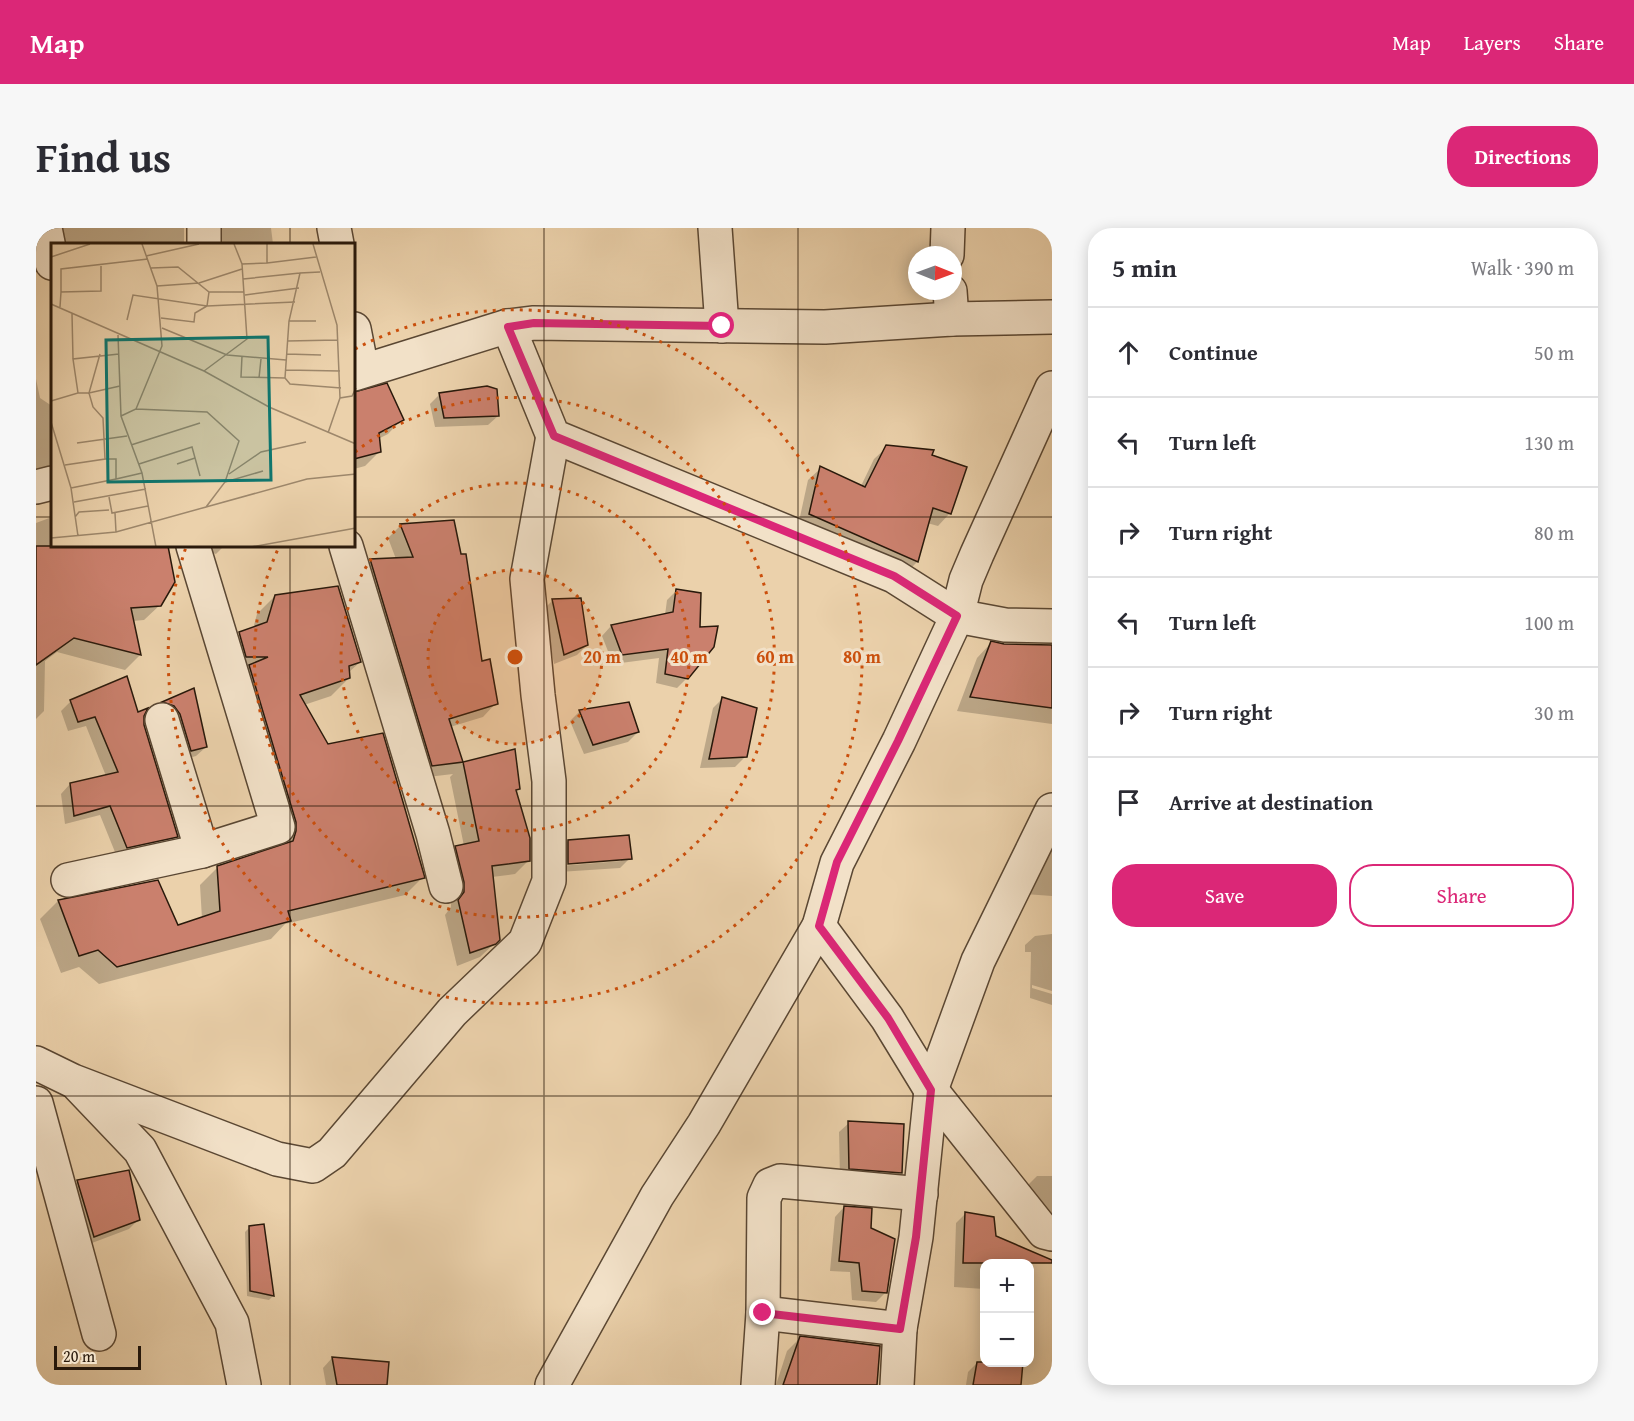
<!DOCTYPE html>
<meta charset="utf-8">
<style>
body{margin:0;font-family:"Gentium Book Plus",serif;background:#f7f7f7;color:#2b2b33}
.controls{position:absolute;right:18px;bottom:18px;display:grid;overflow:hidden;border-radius:12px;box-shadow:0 3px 15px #0003}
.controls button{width:54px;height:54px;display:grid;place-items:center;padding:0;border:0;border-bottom:2px solid #e1e1e2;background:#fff;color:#2b2b33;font:30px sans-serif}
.compass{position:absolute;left:872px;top:18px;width:54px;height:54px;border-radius:50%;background:#fff;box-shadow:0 3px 15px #0003;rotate:91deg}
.scale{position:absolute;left:18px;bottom:15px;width:87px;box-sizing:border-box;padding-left:6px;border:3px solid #29190b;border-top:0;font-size:16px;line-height:21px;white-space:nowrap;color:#29190b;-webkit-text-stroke:4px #f2e1c8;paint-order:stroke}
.stop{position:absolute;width:18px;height:18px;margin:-14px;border:4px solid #db2777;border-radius:50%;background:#fff}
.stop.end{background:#db2777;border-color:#fff;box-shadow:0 2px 6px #0008}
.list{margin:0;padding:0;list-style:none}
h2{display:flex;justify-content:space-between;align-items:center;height:78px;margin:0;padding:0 24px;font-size:26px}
h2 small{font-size:20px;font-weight:400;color:#7c7c81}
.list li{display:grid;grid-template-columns:39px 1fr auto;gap:18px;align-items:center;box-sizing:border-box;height:90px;padding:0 24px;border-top:2px solid #e1e1e2}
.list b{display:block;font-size:22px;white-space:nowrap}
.list em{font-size:20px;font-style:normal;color:#7c7c81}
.actions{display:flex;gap:12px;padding:18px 24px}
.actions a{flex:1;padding:14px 0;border:2px solid #db2777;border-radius:24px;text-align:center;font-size:21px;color:#db2777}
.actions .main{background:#db2777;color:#fff}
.icon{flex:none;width:33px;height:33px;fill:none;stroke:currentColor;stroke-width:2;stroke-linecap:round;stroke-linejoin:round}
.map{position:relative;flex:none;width:1016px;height:1157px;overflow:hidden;border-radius:24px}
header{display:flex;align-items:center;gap:36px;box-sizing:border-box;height:84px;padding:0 30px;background:#db2777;color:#fff}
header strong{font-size:28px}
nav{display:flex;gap:33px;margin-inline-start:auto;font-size:21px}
.intro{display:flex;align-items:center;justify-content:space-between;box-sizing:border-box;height:144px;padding:0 36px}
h1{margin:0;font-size:42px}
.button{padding:15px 27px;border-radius:24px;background:#db2777;color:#fff;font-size:21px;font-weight:700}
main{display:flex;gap:36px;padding:0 36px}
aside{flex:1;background:#fff;border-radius:24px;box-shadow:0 3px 15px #0003}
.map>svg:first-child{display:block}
</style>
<header>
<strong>Map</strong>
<nav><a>Map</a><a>Layers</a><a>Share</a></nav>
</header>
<div class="intro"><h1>Find us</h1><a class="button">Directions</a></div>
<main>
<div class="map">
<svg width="1016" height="1157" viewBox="0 0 1016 1157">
<rect width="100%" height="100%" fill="#ebd1ab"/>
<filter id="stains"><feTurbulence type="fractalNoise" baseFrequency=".00333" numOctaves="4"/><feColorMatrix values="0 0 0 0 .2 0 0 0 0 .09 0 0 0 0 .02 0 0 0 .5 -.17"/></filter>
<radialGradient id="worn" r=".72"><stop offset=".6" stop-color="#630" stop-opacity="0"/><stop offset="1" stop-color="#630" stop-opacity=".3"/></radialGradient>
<!-- shadow -->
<g fill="#0003" fill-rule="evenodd">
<polygon points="1,0 148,0 148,16 16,16"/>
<polygon points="160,0 235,0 237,16 170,16"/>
<polygon points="16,61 16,77 14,65"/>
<polygon points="0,151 4,170 16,178 16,245 0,249"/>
<polygon points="318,165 366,191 352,206 342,211 344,223 329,238 318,241"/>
<polygon points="404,166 462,188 452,197 399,199 394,176"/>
<polygon points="851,219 894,228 914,285 902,298 891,295 881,334 869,346 762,298 772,252 785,240 825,258 838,231"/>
<polygon points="16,289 16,318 131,318 124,377 108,392 97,393 104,427 89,442 21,424 9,433 8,483 0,491 0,295"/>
<polygon points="365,297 444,435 460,475 447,489 414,499 426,536 478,523 483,560 479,564 493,632 479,646 456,649 462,712 444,729 421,738 409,687 415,679 415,668 406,633 420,619 428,618 414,549 417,546 383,550 321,346 334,333 360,331 352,310"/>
<polygon points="151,318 188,318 180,326"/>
<polygon points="641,362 651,450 641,460 620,455 623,430 577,436 566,408 575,398 629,387 631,372"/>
<polygon points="239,368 324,434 312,445 313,450 295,468 268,477 291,518 387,649 369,667 249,696 235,711 63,756 43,739 25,745 4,691 22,673 121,654 141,699 166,691 164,657 182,639 243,619 242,612 185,424 204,406 217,401 221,386"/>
<polygon points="517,372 551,417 541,427 518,436 507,382"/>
<polygon points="955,415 968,417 1016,418 1016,496 921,483 941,430"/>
<polygon points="157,462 170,519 160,528 146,532 118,484 127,475"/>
<polygon points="687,470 709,529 699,539 664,540 677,480"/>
<polygon points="35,473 101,486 107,498 140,609 131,618 81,629 64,587 29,596 25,566 34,556 70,548 50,498 32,503 25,483"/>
<polygon points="544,483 602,504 592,514 548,526 534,493"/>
<polygon points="1016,612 1016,668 989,666"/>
<path d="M532,613l62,17 -10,10 -61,4v-21zM585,630v3l-61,5v-3z"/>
<polygon points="1016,706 1016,763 996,757 996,760 1016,766 1016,777 994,770 995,724 989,724 989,717 999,708"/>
<polygon points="813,895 864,945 855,954 804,950 803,904"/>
<polygon points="92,943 103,991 93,1001 48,1018 32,963 41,954"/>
<polygon points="1001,948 1016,948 1016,991 991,958"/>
<polygon points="808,979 834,1001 850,1064 840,1074 816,1072 814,1044 794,1043 799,989"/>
<polygon points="930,985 958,1009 982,1019 981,1036 948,1036 948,1061 918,1059 920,995"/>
<polygon points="214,999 237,1068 233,1072 211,1068 209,1004"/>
<polygon points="764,1110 839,1157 740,1157 751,1123"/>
<polygon points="296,1130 350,1157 290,1157 287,1140"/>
<polygon points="942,1134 948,1134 984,1157 930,1157 932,1144"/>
</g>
<!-- building -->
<g fill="#ca806d" stroke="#29190b" stroke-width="1.5">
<polygon points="351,155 368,192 343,205 345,224 318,231 318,164"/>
<polygon points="451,158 461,161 463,188 408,190 403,165"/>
<polygon points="850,217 898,222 896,227 931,239 915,286 897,280 882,334 773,286 784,238 829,259"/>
<polygon points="418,292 425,326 430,326 446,433 454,431 462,476 413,491 427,534 396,538 334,331 377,329 364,296"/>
<polygon points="0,318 132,318 139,354 125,378 95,380 105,427 38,410 0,437"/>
<polygon points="302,358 325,434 313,438 314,450 264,467 292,516 347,505 389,650 252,683 255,693 81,739 62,722 43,728 22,672 122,652 142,697 184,683 181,638 257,613 260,603 260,594 213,437 232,429 210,429 203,404 231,394 239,367"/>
<polygon points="640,361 665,365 664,399 682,398 678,419 652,451 629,446 632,421 586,427 575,397 637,384"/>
<polygon points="545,370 552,417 528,427 516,371"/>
<polygon points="955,413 968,416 1016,417 1016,480 934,469"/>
<polygon points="91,448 102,484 112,480 108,488 108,497 142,609 91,620 74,578 38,588 34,555 82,544 59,489 42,494 34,472"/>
<polygon points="158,460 171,519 155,523 144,486 138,478 126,474"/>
<polygon points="686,469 721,480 711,529 673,531"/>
<polygon points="593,474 603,504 557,517 543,482"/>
<polygon points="479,521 484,561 480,562 494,610 494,633 456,638 464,712 460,716 434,725 422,672 428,664 428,654 419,618 443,613 427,534"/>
<polygon points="593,607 596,631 532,636 532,612"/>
<polygon points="812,893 868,896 866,945 813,941"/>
<polygon points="93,942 104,992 58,1009 41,952"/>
<polygon points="808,978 836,980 835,1000 859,1011 851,1065 826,1063 823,1035 803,1033"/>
<polygon points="929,984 958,989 960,1008 1016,1032 1016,1035 927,1035"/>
<polygon points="228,996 238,1068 214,1063 213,998"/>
<polygon points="764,1108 844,1118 841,1157 747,1157"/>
<polygon points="296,1129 353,1134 351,1157 301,1157"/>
<polygon points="941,1134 987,1134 985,1157 937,1157"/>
</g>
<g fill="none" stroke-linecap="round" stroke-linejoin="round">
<!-- minor casing -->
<g stroke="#5a4733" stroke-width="36">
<g id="minor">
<polyline points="9,0 16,35"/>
<polyline points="168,0 168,16"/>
<polyline points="298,0 301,16"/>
<polyline points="679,0 686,98"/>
<polyline points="911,27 912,0"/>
<polyline points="914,63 916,91"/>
<polyline points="472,98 517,208 858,348 921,388 969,397 1016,398"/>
<polyline points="318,101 326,142"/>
<polyline points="318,146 472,98 498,95 789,99 916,91 1016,89"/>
<polyline points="0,259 16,255"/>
<polyline points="310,318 397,606 410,658"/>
<polyline points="126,492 166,623"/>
<polyline points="32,652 166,623 242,599 157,318"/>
<polyline points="783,698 851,790 895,862 1008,1004 1016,1006"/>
<polyline points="0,835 37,853 241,931 277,938 296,925 416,784 489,714 513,653 513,553 502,467 491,351 517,208"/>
<polyline points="43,858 104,922 196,1095 208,1157"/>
<polyline points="0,875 63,1106"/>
<polyline points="727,1085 864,1101"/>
<polyline points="516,1157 621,968 668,896 783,698 801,635 863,513 921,388 930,352 941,326 1016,160"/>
<polyline points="722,1157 727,1085 728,970 734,957 744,953 885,966"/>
<polyline points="861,1157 864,1101 880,1009 895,862 942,733 1016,582"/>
</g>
</g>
<!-- minor -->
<use href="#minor" stroke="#f2e1c8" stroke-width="33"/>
</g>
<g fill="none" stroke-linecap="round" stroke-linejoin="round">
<!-- route -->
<polyline stroke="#db2777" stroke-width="8" points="686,98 498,95 472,99 518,208 858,348 921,388 862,513 801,634 783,698 852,790 895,862 880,1009 864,1101 727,1085"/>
</g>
<!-- grid -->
<path fill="none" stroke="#29190b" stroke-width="1.5" stroke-opacity="0.55" d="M254,0v16M508,0v1157M762,0v1157M0,289h16M318,289h698M254,318v839M0,578h1016M0,868h1016"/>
<!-- distance rings -->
<circle cx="479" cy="429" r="87" fill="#cb4f0c" fill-opacity=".12"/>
<g fill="none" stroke="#cb4f0c" stroke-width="3" stroke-dasharray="3 6">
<circle cx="479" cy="429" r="87"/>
<circle cx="479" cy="429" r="174"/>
<path d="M319 224A260 260 0 1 1 243 319"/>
<path d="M319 121A347 347 0 1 1 150 319"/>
</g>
<!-- overview -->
<g transform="translate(15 15)">
<rect width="304" height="304" fill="#ebd1ab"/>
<path fill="none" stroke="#9d876b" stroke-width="1.5" d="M183,1l8,20M262,1l24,81 3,73M95,13l53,-12M0,14l39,-13M216,20l49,-6M100,25l27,-1 31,25h35M269,29l-20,1 -11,48 -4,57 5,6 51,4M192,36l57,-6M106,43l42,-3 43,-14M10,49v-23l87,-10M194,52l54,-7M0,61l153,67 65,36 87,37M9,64l1,-15 40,-1v-25M21,71l1,45M110,75l33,4 1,-9 12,-7 2,-14M76,77l6,-25 74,11 88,-4M238,78h27M111,85l65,27 59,5M67,92l3,81 21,57 14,74M236,98l51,-1M49,111l-11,39 31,-7M235,111l35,1M191,113l-1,21 44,1M235,127l54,1M153,128l43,-32 -5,-75 25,-1v-19M208,135l2,-19M0,158l27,-8 -5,-34 46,-5M70,173l15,-7 26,-63 -5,-60 -15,-42M0,179l20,66 7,48M277,190l12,-35 12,-2 4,-8M26,200l50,-7M80,202l69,-22M54,216h11v20l26,-6M88,221l53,-17 8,29M126,221l18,-6M14,222l40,-6 -2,-41 -10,-11 -4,-14h-11M178,231l32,-22 45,-10M174,239l38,-11M20,245l45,-9M58,254l3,16 36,-7M23,259l72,-13M155,264l101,-28 49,-5M64,270l1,19M24,274l4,-5 30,-2M0,295l65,-6 90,-25 19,-25 14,-41 -32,-29 -71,-3M200,304l105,-19"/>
<path fill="#0f766e" fill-opacity="0.15" stroke="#0f766e" stroke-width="3" d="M217,94l3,143 -163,2 -2,-142z"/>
<rect width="304" height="304" fill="none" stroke="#29190b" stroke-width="3"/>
</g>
<circle cx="479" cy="429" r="9" fill="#cb4f0c" stroke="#f2e1c8" stroke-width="3"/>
<g font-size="18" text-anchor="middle" font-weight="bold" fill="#cb4f0c" stroke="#f2e1c8" stroke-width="6" stroke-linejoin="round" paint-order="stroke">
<text x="566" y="435">20 m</text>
<text x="653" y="435">40 m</text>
<text x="739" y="435">60 m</text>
<text x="826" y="435">80 m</text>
</g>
<rect width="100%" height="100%" filter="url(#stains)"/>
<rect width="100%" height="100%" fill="url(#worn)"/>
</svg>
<div class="controls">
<button>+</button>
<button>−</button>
</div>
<svg class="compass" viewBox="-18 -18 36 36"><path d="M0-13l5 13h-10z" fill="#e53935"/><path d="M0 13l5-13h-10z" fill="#7c7c81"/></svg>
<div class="scale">20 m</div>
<div class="stop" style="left:686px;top:98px"></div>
<div class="stop end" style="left:727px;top:1085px"></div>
</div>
<aside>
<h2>5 min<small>Walk · 390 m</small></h2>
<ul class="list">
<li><svg class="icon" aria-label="ahead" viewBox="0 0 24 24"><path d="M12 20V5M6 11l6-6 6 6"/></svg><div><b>Continue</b></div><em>50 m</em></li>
<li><svg class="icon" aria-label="left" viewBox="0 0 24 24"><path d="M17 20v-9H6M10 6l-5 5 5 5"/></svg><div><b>Turn left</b></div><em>130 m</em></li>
<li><svg class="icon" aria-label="right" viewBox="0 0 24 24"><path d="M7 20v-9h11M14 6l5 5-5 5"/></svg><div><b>Turn right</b></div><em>80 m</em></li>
<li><svg class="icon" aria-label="left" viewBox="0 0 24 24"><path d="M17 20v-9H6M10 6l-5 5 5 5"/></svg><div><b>Turn left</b></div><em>100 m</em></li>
<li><svg class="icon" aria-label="right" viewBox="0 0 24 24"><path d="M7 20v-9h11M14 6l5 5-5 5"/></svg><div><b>Turn right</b></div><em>30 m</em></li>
<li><svg class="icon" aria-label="arrive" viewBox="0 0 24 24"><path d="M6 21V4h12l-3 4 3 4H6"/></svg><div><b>Arrive at destination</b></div></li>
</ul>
<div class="actions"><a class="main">Save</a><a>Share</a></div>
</aside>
</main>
